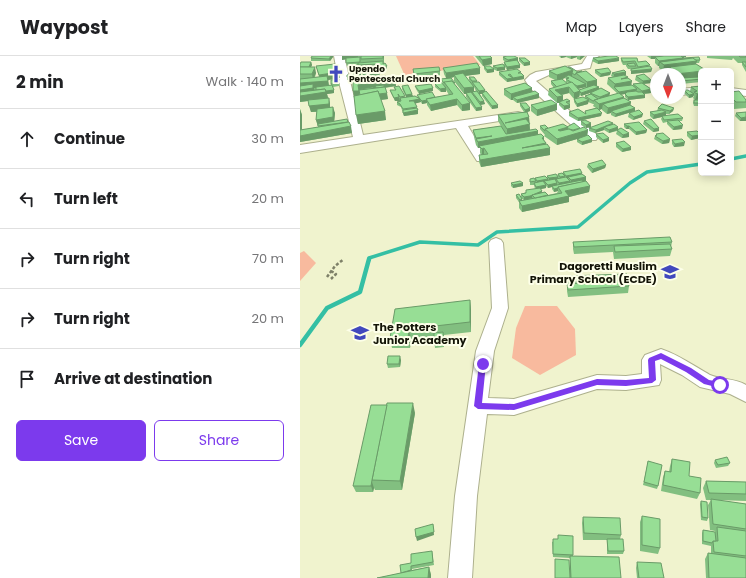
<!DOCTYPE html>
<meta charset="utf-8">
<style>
body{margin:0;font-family:Poppins,sans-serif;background:#f2f2f2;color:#202124}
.controls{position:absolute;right:12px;top:12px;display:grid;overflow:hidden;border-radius:6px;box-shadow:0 2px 10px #0003}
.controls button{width:36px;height:36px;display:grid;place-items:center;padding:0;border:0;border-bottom:1px solid #e0e0e0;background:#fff;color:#202124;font:20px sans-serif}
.compass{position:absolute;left:350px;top:12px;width:36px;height:36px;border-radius:50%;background:#fff;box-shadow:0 2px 10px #0003;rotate:180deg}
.stop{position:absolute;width:12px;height:12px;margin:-9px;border:3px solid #7c3aed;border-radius:50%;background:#fff}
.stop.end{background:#7c3aed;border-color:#fff;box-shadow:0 1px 4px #0008}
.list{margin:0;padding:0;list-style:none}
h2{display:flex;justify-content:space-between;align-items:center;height:52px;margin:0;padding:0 16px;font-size:17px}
h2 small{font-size:13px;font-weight:400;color:#757577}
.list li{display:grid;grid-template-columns:26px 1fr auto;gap:12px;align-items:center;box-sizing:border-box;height:60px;padding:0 16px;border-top:1px solid #e0e0e0}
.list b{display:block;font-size:15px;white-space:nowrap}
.list em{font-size:13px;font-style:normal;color:#757577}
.actions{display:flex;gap:8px;padding:12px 16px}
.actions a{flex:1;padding:9px 0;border:1px solid #7c3aed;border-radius:6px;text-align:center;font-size:14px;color:#7c3aed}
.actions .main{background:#7c3aed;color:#fff}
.icon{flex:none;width:22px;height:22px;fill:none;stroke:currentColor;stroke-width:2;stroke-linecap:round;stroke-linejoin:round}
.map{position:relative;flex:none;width:446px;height:522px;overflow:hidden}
header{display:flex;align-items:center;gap:24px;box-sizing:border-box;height:56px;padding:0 20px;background:#fff;border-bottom:1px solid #e0e0e0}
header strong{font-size:19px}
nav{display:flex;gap:22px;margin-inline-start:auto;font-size:14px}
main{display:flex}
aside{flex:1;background:#fff}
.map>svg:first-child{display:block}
</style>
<header>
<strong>Waypost</strong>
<nav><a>Map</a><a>Layers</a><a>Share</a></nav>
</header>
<main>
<aside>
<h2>2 min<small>Walk · 140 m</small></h2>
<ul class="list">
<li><svg class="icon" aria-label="ahead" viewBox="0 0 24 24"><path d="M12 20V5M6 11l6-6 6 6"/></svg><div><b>Continue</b></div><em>30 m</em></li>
<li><svg class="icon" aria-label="left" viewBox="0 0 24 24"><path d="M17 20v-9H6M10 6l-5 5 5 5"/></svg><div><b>Turn left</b></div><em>20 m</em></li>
<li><svg class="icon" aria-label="right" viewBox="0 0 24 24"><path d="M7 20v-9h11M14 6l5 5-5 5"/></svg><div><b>Turn right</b></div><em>70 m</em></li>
<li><svg class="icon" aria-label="right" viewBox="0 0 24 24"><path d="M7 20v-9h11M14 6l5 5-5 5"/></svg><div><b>Turn right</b></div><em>20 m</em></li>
<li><svg class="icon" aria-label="arrive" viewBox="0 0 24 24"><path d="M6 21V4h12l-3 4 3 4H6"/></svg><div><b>Arrive at destination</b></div></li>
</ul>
<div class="actions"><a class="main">Save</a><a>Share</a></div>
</aside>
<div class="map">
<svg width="446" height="522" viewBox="0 0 446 522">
<rect width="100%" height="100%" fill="#f0f3ce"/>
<!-- green -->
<g fill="#f8ba9e">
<polygon points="96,0 173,0 180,9 105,20"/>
<polygon points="4,195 16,207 0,225 0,197"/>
<polygon points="225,250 257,250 275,273 276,299 240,319 212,302 216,272"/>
</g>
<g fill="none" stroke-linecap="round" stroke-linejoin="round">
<!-- stream-far1 -->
<g stroke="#34bfa4" stroke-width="3.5">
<polyline points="431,103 446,100"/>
<polyline points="69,204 69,202 120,186 178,189 197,176 278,171 330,127 347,116 401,108"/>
</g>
<!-- stream -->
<polyline stroke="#34bfa4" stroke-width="4.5" points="0,289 27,252 60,236 69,203"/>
<!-- street casing -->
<g stroke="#adb08d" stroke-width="2">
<g id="street">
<polygon points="34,0 44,0 63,79 218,56 222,57 224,59 222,61 218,62 168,70 187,102 185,105 177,105 156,72 0,97 0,89 53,81 39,26"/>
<polygon points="287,0 299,0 292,5 290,12 249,19 236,25 296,78 298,81 296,84 288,84 230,32 225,24 230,19 236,16 282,8"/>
<polygon points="401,31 401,37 380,39 380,33"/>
<polygon points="431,32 446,34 446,40 431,38"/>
<path d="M196,182l5,2 2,3 5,65 -14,43 -6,47 26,1 83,-24 29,1 16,-2v-14l3,-5 16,-6c18,6 33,17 49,26 11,5 25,3 36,10v17l-16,-8 -30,-7 -18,-12 -22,-11 1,16 -2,5 -33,5 -29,-1 -83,26 -27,-1 -10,82 -5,82h-24l7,-82 21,-145 16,-43 -3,-65 2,-3z"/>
</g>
</g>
<!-- path -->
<g stroke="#7e8068" stroke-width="2.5" stroke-dasharray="3 2" stroke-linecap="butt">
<polyline points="31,215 36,218 31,223"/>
<polyline points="27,221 35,210 44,203"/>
</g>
<!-- street -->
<use href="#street" fill="#fff" fill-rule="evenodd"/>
</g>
<!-- wall -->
<g fill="#82bf80" fill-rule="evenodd">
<path d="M42,0h42v7l3,6 -10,2 3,5 6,3 9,1 1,6 9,11h1l-4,-8v-3l10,8 1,2 5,1 -1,-2 18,2 14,-2 -3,-5v2h-5l-6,-5v-3l9,3 -2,-5 -1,-3 5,-1 -2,-4 -1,-6 37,6 -15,2 7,9 -3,-5v-3l8,4v1l8,8v1l13,17 -6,1 -10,-13v-2h-2l5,10 -5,1 2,2v3l-6,1 -10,-14v-3h-2l-10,-13v-4l-3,1 19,32 -8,1 -5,-6 -26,6 -4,-6v-2l-5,1 -1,-2 -6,1 2,4 1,7 -14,2 -3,-9 -4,-2v-3l3,-1 -1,-3 1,3h-5l-4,-8 -1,-3h5l-1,-3 2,-1 -11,2 3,11 -7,1 5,20 -28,4 -5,-44h-6v-3l6,-3v-2l1,-1 -1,-4h5v-2l-11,1 -1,-7 -4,1zM67,12h3v2h-2zM61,17h1l2,5 -9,1v-2l6,-1zM174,31l2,4h1l-3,1z"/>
<polygon points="175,0 190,0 192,2 192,8 183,10"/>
<polygon points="259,0 285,0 280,4 277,3 277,1 271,3 266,1 261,2"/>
<polygon points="347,0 386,0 386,1 384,1 384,2 400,4 399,7 396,7 396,8 404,13 403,15 401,15 401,21 399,21 401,23 401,26 381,28 380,26 380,18 369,18 369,14 363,15 359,12 359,10 358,10 355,7 355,3 351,3"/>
<polygon points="407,0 446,0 446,16 442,9 442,7 438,7 433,2 432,4 407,2"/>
<polygon points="33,1 30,5 11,5 11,2"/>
<polygon points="203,1 218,2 218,5 220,12 207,14 205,11 205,14 197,15 193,13 193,10 204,9 204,6 206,6 203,4"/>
<polygon points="219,2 230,6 230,9 224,10 219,5"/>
<polygon points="293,2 319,5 298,8 292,5"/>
<polygon points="321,2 338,6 350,10 352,13 351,16 331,18 331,13 328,13 326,10 326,9 323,9 321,5"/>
<polygon points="11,6 12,9 11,11 16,17 15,21 19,21 16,10 39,16 40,22 28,24 29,29 31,29 31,28 40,27 39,30 33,31 34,37 27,38 30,48 30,51 35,57 34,65 48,66 52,77 0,86 0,53 2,59 2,74 18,71 16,64 17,56 11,56 9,45 0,46 0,8"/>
<polygon points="184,10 194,13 194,16 187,17 184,13"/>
<polygon points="113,13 140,15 140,21 115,24"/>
<polygon points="295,14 311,16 310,19 300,21 295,17"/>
<path d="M249,15l29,1 19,8 -1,6 3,3 11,4 -1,3 9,-2 -11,-10 1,-6 5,-1 -2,-1 1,-3 14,-1v3h-1l6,10 2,1v-2l7,-1 -5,-3 1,-4 15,7 -7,1 7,5v4l-7,1 1,4 -17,2 -3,-3v-3l-5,1 4,3 7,4 -1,3 5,3v3l-20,6 -4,-2v-2l-4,1 -5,-4v-1l-3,1 2,6 -23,5 -9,-5v-4l16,1v-2l11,-3 -3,-2 1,-2h-1l-5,-2v2l-11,3 -3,-5v-3l11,-1v-2l5,-2v-1l-9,3 -1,-1 -1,2 -5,2 -5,-6 -7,2 1,5 7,1v7l-6,2 -5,-5v-2h-2l-9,-8 1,-6 5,-1 -3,-4v-3l4,-1 -6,-3zM265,22l1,1v3l2,1v1l-6,-5zM286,31l-7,3 -1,-1z"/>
<polygon points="199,16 221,17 224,20 224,23 207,26 199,19"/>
<polygon points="356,22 356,34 352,31 353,28 354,28 352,26 353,23"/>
<polygon points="115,30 133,32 133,35 119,38 116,33"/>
<polygon points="401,30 401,43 396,44 401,44 401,50 394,50 393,47 394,44 395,44 393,42 394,40 393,40 393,41 389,42 384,37 384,34 390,35 391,31"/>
<polygon points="232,32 232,36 239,38 239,42 217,47 213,44 211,44 204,39 204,33"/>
<polygon points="431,36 446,44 446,52 434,53 431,49"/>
<polygon points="220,47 230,55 227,56 229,61 230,74 238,75 238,79 244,84 246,88 250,92 250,99 181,111 179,106 179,99 181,99 180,97 180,92 178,92 176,89 174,81 173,74 201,70 198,65 198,59 224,56 220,50"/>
<polygon points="257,48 257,54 237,60 231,55 231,49"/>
<polygon points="358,52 374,52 373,55 369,58 366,58 366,60 383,62 382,65 379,65 382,73 373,74 367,68 367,66 363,67 361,63 362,61 353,63 350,60 350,56 357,55"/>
<polygon points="446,56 446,65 440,65 435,60 436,57"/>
<polygon points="329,57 342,61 333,64 328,61"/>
<polygon points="281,65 291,71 286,72 281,69"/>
<polygon points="344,65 359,72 359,75 353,76 343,68"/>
<polygon points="324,68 347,74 346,77 336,79 329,73 326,73 324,71"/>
<polygon points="313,69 318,74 329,81 322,82 316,78 317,75 309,77 304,74 295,77 289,75 289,72"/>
<polygon points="240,70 248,72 267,71 288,74 287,80 292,83 292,86 282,89 277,86 277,83 257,89 244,80 245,79 240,73"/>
<polygon points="398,74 401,74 401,80 400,82 391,84 387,80 387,76 398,76"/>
<polygon points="296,78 309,85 303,87 296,81"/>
<polygon points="356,78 370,83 369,87 362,88 354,83 355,80 356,79"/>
<polygon points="372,84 384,90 374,91 372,88"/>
<polygon points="316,87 331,94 322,96 316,91"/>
<polygon points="288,108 306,109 305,112 292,117 287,111"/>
<path d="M263,116l19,1v1l4,3v4h-3l7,5 -1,6 -20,5v5l-47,10 -3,-4v-6l-3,-4v-3l6,4v2l2,-1 -3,-2v-4l14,-5 -1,-4h-4v-6h5v-1h12v-2h10l1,-2h5zM246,130l2,2 4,-1v2l2,3 4,-1 -1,2 -9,2 -6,-2 -1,-4 5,-1z"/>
<polygon points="211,127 223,130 213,132 211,130"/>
<polygon points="273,186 372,186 371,191 372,193 370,200 314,203 313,196 274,198 273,193"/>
<polygon points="268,220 328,224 328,227 329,230 328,237 268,241 267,235"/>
<polygon points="170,244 171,254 171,276 144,279 144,291 135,292 134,280 111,283 110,292 92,292 90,282"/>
<polygon points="101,304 100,311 88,312 87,308"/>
<polygon points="115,357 102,434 75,434 74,432 73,436 56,436 53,430"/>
<polygon points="372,403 389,420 400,437 397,443 361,435 363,421 365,415 369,416 370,410"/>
<polygon points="415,404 430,407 428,410 416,412 414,407"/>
<polygon points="348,405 358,430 357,433 343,429"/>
<polygon points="406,425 446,426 446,445 417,444 446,448 446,522 406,522 405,503 408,497 411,497 411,490 402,488 402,477 403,474 415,476 415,475 410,474 408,449 411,444 406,444 403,432"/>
<polygon points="401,445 408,462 407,465 401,464 400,448"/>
<polygon points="342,460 360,492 358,498 340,495 340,466"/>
<polygon points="283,461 321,479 320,483 324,495 323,498 307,498 307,484 283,484 282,467"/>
<polygon points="258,479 273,499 273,500 321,522 270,522 270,502 253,501 252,486 258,483"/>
<polygon points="132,495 134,509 112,513 112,514 129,511 131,519 131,522 77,522 101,517 111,507"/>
<polygon points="337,506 364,522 337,522 336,512"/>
</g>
<!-- shaded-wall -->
<g fill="#6a9b68">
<polygon points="31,0 33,0 33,1 30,5 29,3"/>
<polygon points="42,0 58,0 58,1 42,4"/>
<polygon points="83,0 84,0 84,7"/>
<polygon points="261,0 266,0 266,1 261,2"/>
<polygon points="271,0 277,0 277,1 271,3"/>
<polygon points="281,0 285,0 280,4 280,1"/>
<polygon points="351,0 374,0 355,1 355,3 351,3"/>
<polygon points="383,0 386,0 386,1 384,1 384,3 397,5 395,11 370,11 369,14 363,15 364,9 360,6 359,10 358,10 359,5"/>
<polygon points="192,2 192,8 183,10 182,4"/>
<polygon points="218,2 218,5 208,7 208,4"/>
<polygon points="319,2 319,5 298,8 298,5"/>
<polygon points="11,6 12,9 8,17 8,14"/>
<polygon points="230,6 230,9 224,10 224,7"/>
<polygon points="220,9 220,12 207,14 207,11"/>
<polygon points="87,10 87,13 71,16 71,13"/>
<polygon points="15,11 16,17 13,24 12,18"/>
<polygon points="205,11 205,14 197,15 197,12"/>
<polygon points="180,12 180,18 156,21 154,19 154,21 146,23 146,17"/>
<polygon points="68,13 68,16 62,15 62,17 55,18 55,15"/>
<polygon points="194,13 194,16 187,17 187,14"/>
<polygon points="352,13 351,16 331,18 331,15"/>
<polygon points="273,14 272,20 268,21 265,20 265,22 257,25 257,19"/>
<polygon points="401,15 401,21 381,23 380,22 380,18"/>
<polygon points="39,16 40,22 28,24 29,31 14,32 15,38 17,36 34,34 34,37 27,38 28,42 0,46 0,27 20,25 19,19"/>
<polygon points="311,16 310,19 300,21 301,18"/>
<polygon points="326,16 326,19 314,21 314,18"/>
<polygon points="61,17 61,20 55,21 55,24 54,18"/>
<polygon points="224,20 224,23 213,25 213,22"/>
<polygon points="328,21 327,26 332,25 331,31 314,31 315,28 321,23"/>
<polygon points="213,22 213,25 207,26 207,23"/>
<polygon points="95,24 96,30 59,35 60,41 54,42 53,35 58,29"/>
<polygon points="297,24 297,30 287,32 287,26"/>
<polygon points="351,24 351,27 342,28 343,25"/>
<polygon points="286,28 286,31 277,33 277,30"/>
<polygon points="174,31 174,37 172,36 172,37 164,38 164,32"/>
<polygon points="269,31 269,37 256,40 255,34"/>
<polygon points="299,31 299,34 281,40 281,37"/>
<polygon points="133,32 133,35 119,38 119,35"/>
<polygon points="146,32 146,36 141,36 140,33"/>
<polygon points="232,32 232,38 213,41 213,44 211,44 211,38"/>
<polygon points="337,33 336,36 319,39 319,36"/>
<polygon points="351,33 351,37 342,38 342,35"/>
<polygon points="185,34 185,37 182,37 182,38 179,38 179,35"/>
<polygon points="280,35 279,41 274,43 274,37"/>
<polygon points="87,37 88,43 62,46 60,40"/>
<polygon points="310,37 309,40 299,44 300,41"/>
<polygon points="401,37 401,43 395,44 397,38"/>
<polygon points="112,38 113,41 106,42 106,39"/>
<polygon points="239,38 239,42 217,47 217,44"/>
<polygon points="394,38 393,41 389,42 389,39"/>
<polygon points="345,39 345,42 328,44 328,41"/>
<polygon points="263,40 263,46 259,46 259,47 257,47 257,41"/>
<polygon points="99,41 100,45 95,45 94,42"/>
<polygon points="324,41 323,47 303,48 302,53 299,54 299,48"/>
<polygon points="29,42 30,48 30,54 11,56 9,50"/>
<polygon points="120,43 121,46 110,49 109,45"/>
<polygon points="157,43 157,49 131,55 130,49"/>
<polygon points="127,44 127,47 122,48 122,45"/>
<polygon points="289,44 288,48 277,51 277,48"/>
<polygon points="184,45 185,48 180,49 180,46"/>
<polygon points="331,46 330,52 311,55 311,57 307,58 308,52"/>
<polygon points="170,47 170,54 162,55 162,49"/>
<polygon points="257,48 257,54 237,60 237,54"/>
<polygon points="198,49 198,52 192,53 192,50"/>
<polygon points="270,49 270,52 264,54 264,50"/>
<polygon points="33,51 35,57 34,68 18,70 16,64"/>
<polygon points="182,51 182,54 176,55 176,52"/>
<polygon points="230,52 230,55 225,57 225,54"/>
<polygon points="335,52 335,55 315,61 316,58"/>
<polygon points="374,52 373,55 369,58 370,55"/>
<polygon points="0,53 2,59 2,79 51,70 52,77 0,86"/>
<polygon points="118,54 118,58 104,60 103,57"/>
<polygon points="85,55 86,64 58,68 56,59"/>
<polygon points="366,56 366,60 353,63 354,59"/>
<polygon points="302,57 301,60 278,65 278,62"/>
<polygon points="343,58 342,61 333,64 334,61"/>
<polygon points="229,61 230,75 207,79 207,73 205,67"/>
<polygon points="446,61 446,65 440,65 441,62"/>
<polygon points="291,67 291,71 286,72 286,69"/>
<polygon points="313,67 312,70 304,71 304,74 295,77 296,74"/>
<polygon points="383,69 382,73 373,74 374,71"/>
<polygon points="327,70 329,70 329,73 326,73"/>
<polygon points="268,71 267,77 257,80 258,74"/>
<polygon points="318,71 318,74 309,77 309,74"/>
<polygon points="359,72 359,75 353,76 354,73"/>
<polygon points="288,74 287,80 257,89 257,83"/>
<polygon points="347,74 346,77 336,79 336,76"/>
<polygon points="238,75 238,82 179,90 180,92 178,92 178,86 176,83 176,89 176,82 192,80"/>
<polygon points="329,77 329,81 322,82 323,79"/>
<polygon points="401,79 400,82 391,84 392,80"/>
<polygon points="244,81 244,88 246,87 246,93 250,92 250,99 181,111 180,104"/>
<polygon points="309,82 309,85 303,87 303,84"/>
<polygon points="292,83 292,86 282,89 282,86"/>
<polygon points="370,83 369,87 362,88 363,85"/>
<polygon points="385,86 384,90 374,91 375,88"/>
<polygon points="331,91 331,94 322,96 323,93"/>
<polygon points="184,92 184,99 182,99 182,93"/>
<polygon points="306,109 305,112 292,117 293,113"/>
<polygon points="282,117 282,120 268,121 268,123 266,123 266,120"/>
<polygon points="265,120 265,123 260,124 260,121"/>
<polygon points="258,121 258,124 256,123 256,124 249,126 249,122"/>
<polygon points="286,121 286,125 270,127 271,124"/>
<polygon points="248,123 247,126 244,125 244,127 237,128 237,125"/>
<polygon points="270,125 270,128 258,130 259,127"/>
<polygon points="223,127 223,130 213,132 213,129"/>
<polygon points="257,127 257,130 252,130 252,131 248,132 248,129"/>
<polygon points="246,129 246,132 236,134 236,131"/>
<polygon points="290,130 289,136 269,141 269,146 222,156 222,150 265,140 265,135"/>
<polygon points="258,132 258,135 254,136 254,133"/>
<polygon points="242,135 242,139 232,139 232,142 224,144 224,141"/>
<polygon points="170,244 171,254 171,276 170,266"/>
<polygon points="109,273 111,283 110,292 108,282"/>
<polygon points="100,300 101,304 100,311 99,308"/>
<polygon points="113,347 115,357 102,434 100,425"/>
<polygon points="72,426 74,432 73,436 71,430"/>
<polygon points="133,468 134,479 117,485 116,481"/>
<polygon points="129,511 131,519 131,522 128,522"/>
</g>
<!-- building -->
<g fill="#97de95" stroke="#6a9b68">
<polygon points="12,0 31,0 29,3 11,2"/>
<polygon points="61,0 83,0 83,2 61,3"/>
<polygon points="179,0 190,0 192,2 182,4"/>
<polygon points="207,0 214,0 218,2 208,4 203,1"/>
<polygon points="309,0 316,0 319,2 298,5 293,2"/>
<polygon points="364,0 381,0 383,2 359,5 355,1"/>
<polygon points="439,0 446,0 446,1 440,1"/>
<polygon points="60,1 60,6 46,7 46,2"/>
<polygon points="399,1 400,4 395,4 393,2 382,3 383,2"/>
<polygon points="219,2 225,2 230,6 224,7"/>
<polygon points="321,2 337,2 338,6 346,5 350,9 338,11 335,5 323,6"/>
<polygon points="393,2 397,5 364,9 360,6"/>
<polygon points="217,4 220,9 207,11 204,6"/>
<polygon points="83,5 83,8 85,7 87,10 71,13 69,10 78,8 58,9 58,7"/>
<polygon points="1,6 11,6 9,11 0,11 0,8"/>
<polygon points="442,6 446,6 446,11"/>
<polygon points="177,7 180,12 146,17 143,12"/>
<polygon points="334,7 336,10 329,10 327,8"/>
<polygon points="35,8 39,16 19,19 16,10"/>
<polygon points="203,8 205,11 197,12 193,10"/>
<polygon points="396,8 404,13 401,13 403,15 376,18 370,11"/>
<polygon points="66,9 68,13 55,15 53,11"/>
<polygon points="184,10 190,10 194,13 187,14"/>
<polygon points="265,10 273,14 257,19 249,15"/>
<polygon points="350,10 352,13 331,15 331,13"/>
<polygon points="0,11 15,11 12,18 0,18"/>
<polygon points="139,11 140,15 114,18 113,13"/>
<polygon points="268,11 270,11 278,16 281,15 282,15 276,17 275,19 272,17 273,14"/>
<polygon points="308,12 311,16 301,18 295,14"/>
<polygon points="77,13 80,18 64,19 62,15"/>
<polygon points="217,13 221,16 218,17 221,17 224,20 213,22 210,18 208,19 213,22 207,23 199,16"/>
<polygon points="324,14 326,16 314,18 312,17"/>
<polygon points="60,15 61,17 54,18 53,16"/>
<polygon points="286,15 297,24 287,26 276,17"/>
<polygon points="163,17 174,31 164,32 154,19"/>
<polygon points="54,18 54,21 47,21 47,19"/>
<polygon points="344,18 351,24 343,25 336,20"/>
<polygon points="269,19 286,28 277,30 266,23 269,22 265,20"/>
<polygon points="324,19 328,21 321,23 328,22 332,25 315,28 308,22"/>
<polygon points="27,20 28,25 0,27 0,23"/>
<polygon points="86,20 86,23 94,22 95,24 58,29 59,35 53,35 53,23"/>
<polygon points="169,21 174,21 177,25 172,25"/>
<polygon points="399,21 401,23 382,25 380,22"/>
<polygon points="151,22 155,27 154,27 152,25 144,27 141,23"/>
<polygon points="356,22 356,25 355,26 353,23"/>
<polygon points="39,23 38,27 31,28 31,24"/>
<polygon points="262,23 268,28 257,31 251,25"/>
<polygon points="152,25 170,47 162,49 157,43 130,49 126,43 153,38 144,26"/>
<polygon points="141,26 146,32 140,33 135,28"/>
<polygon points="172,26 179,26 185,34 179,35"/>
<polygon points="272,26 280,35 274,37 269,31 255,34 263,40 257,41 249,33"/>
<polygon points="225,27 232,32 211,38 204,33"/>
<polygon points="342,27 351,33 342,35 333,28"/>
<polygon points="13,28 13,32 0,34 0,30"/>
<polygon points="131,28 133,32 119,35 115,30"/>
<polygon points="32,29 34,34 26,35 25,33 16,34 16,31"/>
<polygon points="84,29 84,31 76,32 75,30"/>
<polygon points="108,29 112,38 106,39 102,30"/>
<polygon points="294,29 299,31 281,37 280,36 280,35 279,34"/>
<polygon points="332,29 337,33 319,36 314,31"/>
<polygon points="99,30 105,40 100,41 98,38 99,41 94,42 90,34 96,34 94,31"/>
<polygon points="401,30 401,37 397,38 394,36 397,35 391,31"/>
<polygon points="73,31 74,33 61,34 61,33"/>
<polygon points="85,31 87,37 79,38 78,35 60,39 59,34"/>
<polygon points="301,32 310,37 300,41 290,37"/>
<polygon points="25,33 26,36 0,40 0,36"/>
<polygon points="384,34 388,34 394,38 389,39"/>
<polygon points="78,35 85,55 56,59 54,40"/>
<polygon points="177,35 184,45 180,46 172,36"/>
<polygon points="186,35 198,49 192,50 182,37"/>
<polygon points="235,35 239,38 217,44 213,41"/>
<polygon points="336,35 338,36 342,36 345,39 328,41 325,38 327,36"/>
<polygon points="439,35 446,44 446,46 436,46 431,41 431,36"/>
<polygon points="132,36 135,41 126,43 127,44 122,45 120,43 109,45 114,45 117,51 103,53 100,48 97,46 101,45 100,42 115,40 120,43 117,39"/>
<polygon points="171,36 182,51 176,52 166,37"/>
<polygon points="319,37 324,41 299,48 294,44"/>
<polygon points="291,38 298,43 294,44 294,45 293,45 285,40"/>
<polygon points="283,41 289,44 277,48 274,43"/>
<polygon points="29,42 29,48 9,50 8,44"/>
<polygon points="324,42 331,46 308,52 303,48"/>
<polygon points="267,43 270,45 266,46 270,49 264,50 259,46"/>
<polygon points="251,44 257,48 237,54 231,49"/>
<rect x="394" y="44" width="7" height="3"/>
<polygon points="220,47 226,47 230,52 225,54"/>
<polygon points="362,48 374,52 370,55 358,52"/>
<polygon points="330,49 335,52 316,58 311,55"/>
<polygon points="33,51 33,61 16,64 17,53"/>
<polygon points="117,52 118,54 103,57 103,54"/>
<polygon points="297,52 302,57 278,62 269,56 278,53 286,58 285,55"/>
<polygon points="339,54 343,58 334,61 329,57"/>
<polygon points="362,54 366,56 354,59 350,56"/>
<polygon points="227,56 229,61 205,67 226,63 230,68 207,73 198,59"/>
<polygon points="446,56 446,61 441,62 436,57"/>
<polygon points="378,58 383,62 364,64 362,60"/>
<polygon points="47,63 48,66 18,70 18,68"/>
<polygon points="351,63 359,72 354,73 344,65"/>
<polygon points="285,64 291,67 286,69 281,65"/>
<polygon points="378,64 383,69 374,71 367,65"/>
<polygon points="308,65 313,67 296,74 289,72"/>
<polygon points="49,66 51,70 0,80 0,74"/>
<polygon points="339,66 347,74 336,76 329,70 327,70 324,68"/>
<polygon points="274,67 280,72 273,74 269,73 267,73 268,71 267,71"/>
<polygon points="263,68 268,71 258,74 260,75 269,73 273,75 284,71 288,74 257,83 245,73"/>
<polygon points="314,68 318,71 309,74 304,71"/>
<polygon points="245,69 248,72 245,73 245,75 240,70"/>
<polygon points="201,70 206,78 236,73 238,75 178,86 176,83 192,80 176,82 173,74"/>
<polygon points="321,72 329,77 323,79 317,74"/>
<polygon points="397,75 401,79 392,80 387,76"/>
<polygon points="303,77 309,82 303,84 296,78"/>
<polygon points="363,77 370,83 363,85 355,80 357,79 356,78"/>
<polygon points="241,78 244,81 242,82 246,87 222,92 247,88 250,92 180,104 179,99 188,98 184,92 182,93 179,90"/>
<polygon points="288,79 292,83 282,86 277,83"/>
<polygon points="382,83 385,86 375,88 372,84"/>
<polygon points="324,85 331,91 323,93 316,87"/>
<polygon points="302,104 306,109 293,113 288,108"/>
<polygon points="280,113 282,117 266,120 263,116"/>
<polygon points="262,117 265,120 260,121 258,118"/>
<polygon points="256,118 258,121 249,122 247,120"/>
<polygon points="282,118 286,121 271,124 268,121"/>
<polygon points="245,120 248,123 237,125 235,122"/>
<polygon points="266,121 270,125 259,127 256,123"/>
<polygon points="234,122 236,125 230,126 230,123"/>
<polygon points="255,123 257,127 248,129 244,125"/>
<polygon points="282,124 283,126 258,131 258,132 254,133 252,130"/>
<polygon points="220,125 223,127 213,129 211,127"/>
<polygon points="243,125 246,129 236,131 234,127"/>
<polygon points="286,125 290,130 265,135 269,140 222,150 219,145 262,137 258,131"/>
<polygon points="240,132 242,135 230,140 224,141 221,138 226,137 226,134"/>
<polygon points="245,136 248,139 235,142 232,139"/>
<polygon points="219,138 222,143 220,144 216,139"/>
<polygon points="370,181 372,186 314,189 274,191 273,186"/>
<polygon points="370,188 372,193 315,196 314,190"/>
<polygon points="327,218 328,224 269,226 268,220"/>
<polygon points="327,224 329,230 268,234 267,228"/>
<polygon points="170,244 170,266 109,273 108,282 90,282 95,253"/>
<polygon points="143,276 144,288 134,289 134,277"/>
<polygon points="88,300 100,300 99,308 87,308"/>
<polygon points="87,347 113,347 100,425 72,424"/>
<polygon points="71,349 87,349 72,424 71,430 53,430"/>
<polygon points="427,401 430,407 418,409 415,404"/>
<polygon points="372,403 390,406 389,420 401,422 400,437 363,429 365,415 371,416"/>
<polygon points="348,405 362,409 358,430 344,426"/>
<polygon points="406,425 446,426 446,438 409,437"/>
<polygon points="411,443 446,448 446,473 413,468"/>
<polygon points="401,445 407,446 408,462 402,461"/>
<polygon points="342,460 360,463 360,492 342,489"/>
<polygon points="283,461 320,462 321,479 284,477"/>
<polygon points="133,468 134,476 116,481 115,473"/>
<polygon points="417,471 446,475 446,500 414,496 413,485 418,485"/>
<polygon points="403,474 415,476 416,485 413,485 412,487 403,485"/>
<polygon points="258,479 273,480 273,499 253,498 253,483 258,483"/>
<polygon points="307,483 323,483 324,495 308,495"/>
<polygon points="132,495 133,506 111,510 111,514 101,517 100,509 111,507 111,498"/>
<polygon points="408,497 446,502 446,522 409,522"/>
<polygon points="270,500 319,501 321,522 271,522"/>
<polygon points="255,503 269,504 270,522 255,522"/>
<polygon points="337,506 361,507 364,522 339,522"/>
<polygon points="129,511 128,522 77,522"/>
</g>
<!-- route -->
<polygon fill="#7c3aed" points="361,297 391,312 409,324 420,326 424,329 420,332 404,328 386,316 361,303 355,305 356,324 352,327 326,330 297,329 214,354 178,353 174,350 179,308 183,306 186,308 182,347 214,348 297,323 326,324 349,322 348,304 349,302"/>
<!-- icons -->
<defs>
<g id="church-bare" transform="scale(1.38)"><path d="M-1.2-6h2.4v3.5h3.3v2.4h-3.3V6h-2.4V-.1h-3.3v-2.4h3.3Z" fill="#4148bd" stroke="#fdffe9" stroke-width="2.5" paint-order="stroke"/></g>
<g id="school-bare" transform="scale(1.38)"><path d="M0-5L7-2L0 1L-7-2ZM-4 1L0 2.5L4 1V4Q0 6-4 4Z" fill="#4148bd" stroke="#fdffe9" stroke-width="2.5" paint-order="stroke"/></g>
</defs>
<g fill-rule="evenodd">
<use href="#church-bare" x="36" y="18"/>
<use href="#school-bare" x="370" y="216"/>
<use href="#school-bare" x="60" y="277"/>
</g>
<g text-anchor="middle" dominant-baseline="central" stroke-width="4" stroke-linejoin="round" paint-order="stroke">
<!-- far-poi labels -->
<g font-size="9" font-weight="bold" fill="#131407" stroke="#fdffe9" text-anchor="start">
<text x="49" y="13">Upendo<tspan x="49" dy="10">Pentecostal Church</tspan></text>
</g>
<!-- poi labels -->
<g font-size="11" font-weight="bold" fill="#131407" stroke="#fdffe9" text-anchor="end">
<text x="357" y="210">Dagoretti Muslim<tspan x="357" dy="13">Primary School (ECDE)</tspan></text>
<text x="73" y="271" text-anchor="start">The Potters<tspan x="73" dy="13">Junior Academy</tspan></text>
</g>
</g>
</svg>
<div class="controls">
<button>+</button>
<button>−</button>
<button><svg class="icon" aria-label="layers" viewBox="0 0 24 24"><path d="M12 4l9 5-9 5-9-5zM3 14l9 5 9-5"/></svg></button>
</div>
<svg class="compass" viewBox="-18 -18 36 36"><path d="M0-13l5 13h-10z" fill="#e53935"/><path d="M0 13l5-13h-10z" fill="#757577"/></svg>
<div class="stop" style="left:420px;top:329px"></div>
<div class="stop end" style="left:183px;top:308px"></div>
</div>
</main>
